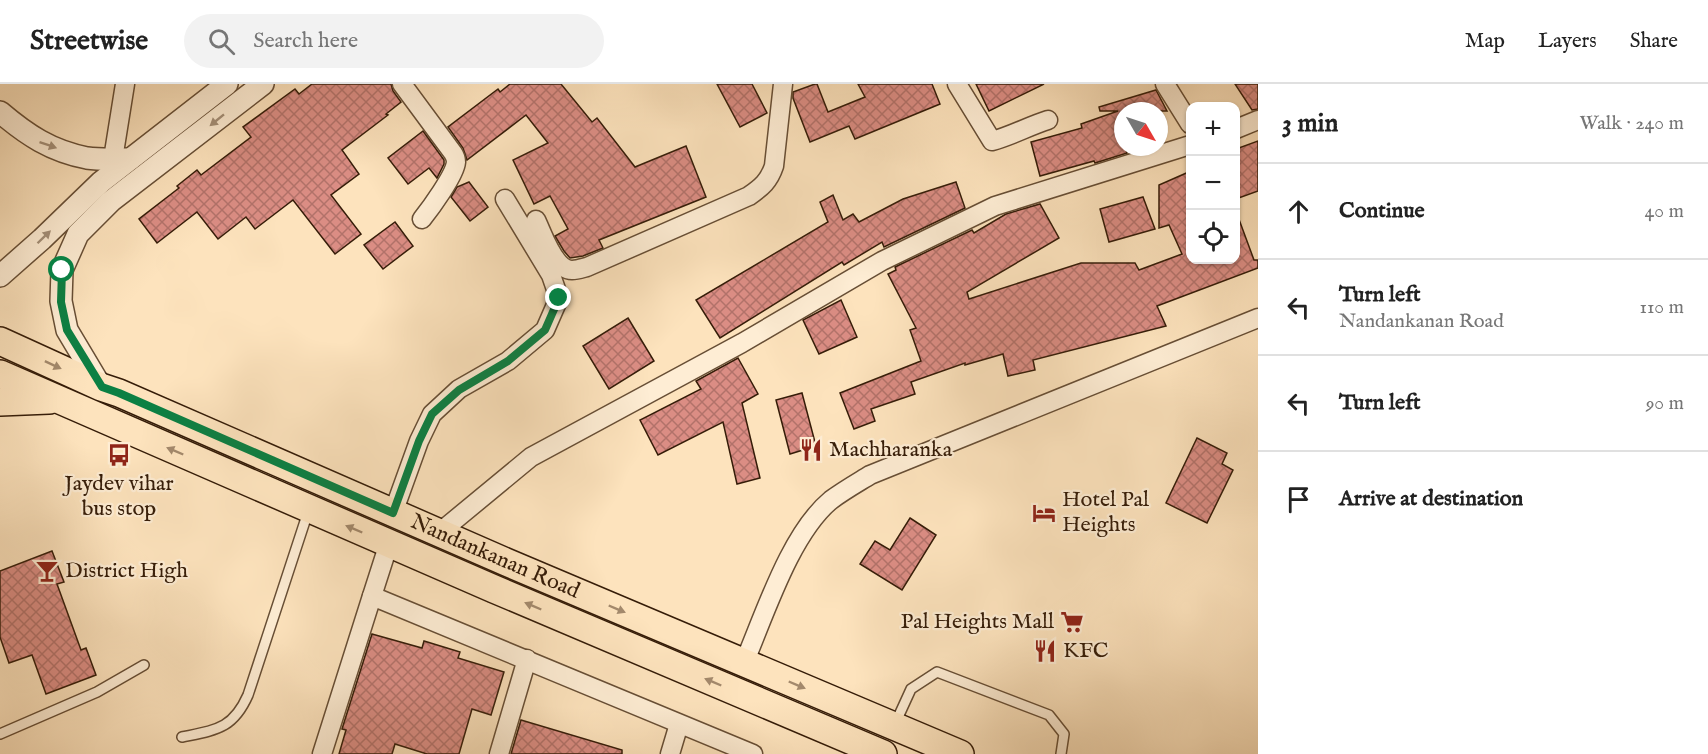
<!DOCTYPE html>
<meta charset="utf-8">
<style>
body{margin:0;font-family:"IM FELL English",serif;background:#f2f2f2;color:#222}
.controls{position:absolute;right:18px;top:18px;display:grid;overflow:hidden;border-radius:12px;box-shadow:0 2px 4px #0004}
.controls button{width:54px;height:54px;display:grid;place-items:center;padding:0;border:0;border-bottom:2px solid #e0e0e0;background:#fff;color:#222;font:30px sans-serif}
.compass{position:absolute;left:1114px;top:18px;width:54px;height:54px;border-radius:50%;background:#fff;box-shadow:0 2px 4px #0004;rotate:129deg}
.stop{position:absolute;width:18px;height:18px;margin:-14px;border:4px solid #0b8043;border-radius:50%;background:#fff}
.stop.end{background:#0b8043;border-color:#fff;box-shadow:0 2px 6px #0008}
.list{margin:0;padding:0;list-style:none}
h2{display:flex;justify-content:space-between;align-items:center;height:78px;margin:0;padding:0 24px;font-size:26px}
h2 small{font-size:20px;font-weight:400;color:#767676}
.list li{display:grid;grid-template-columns:39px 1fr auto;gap:18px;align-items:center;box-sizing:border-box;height:96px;padding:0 24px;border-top:2px solid #e0e0e0}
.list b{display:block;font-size:22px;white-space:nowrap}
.list p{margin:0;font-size:20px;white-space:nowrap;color:#767676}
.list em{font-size:20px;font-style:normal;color:#767676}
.icon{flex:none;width:33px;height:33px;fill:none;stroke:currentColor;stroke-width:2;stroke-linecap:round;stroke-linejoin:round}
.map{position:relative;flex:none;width:1258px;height:670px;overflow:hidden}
header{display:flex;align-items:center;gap:36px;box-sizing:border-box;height:84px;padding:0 30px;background:#fff;border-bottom:2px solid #e0e0e0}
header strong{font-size:28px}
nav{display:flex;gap:33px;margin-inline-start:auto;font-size:21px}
.search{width:420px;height:54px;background:#f2f2f2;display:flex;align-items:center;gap:15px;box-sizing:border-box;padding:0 21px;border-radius:33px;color:#767676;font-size:22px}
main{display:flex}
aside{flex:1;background:#fff}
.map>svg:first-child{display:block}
</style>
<header>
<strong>Streetwise</strong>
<div class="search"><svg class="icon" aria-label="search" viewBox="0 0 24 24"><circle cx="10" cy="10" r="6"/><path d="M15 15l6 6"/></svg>Search here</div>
<nav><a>Map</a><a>Layers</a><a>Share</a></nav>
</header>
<main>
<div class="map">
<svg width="1258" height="670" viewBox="0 0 1258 670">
<defs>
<pattern id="building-cross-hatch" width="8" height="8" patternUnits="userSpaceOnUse" patternTransform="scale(1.5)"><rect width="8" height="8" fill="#db8d84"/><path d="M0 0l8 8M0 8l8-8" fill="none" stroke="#b2726a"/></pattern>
</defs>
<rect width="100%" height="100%" fill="#fde3bd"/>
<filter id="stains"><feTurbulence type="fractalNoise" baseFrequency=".00333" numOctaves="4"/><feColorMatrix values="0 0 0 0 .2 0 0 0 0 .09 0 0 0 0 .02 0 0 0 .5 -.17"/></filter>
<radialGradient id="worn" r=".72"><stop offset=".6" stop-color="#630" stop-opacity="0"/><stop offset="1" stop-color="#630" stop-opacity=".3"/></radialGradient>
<!-- building -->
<g fill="url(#building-cross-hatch)" stroke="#351c08" stroke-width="1.5">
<polygon points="312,0 391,0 393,7 401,18 386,30 388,31 342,66 359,90 331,111 361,150 335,170 293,116 255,145 246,133 218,155 197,128 157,159 139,135 179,104 177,102 197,86 201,91 251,53 243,43 295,5 299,10"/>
<polygon points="510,0 561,0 592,38 597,34 635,83 686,62 706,113 599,156 603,164 583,172 570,174 564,167 555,152 568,145 550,112 534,120 513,76 548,59 526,31 467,76 463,64 448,43 498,5 500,8"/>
<polygon points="717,0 752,0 767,29 740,43"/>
<polygon points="815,0 817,0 828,28 865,13 858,0 932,0 940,20 855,55 849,42 810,58 793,14 793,8"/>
<polygon points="976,0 1044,0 989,27"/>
<polygon points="1235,0 1258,0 1258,25 1252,26"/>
<polygon points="1156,6 1167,27 1123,27 1123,63 1125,63 1127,69 1095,79 1094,77 1040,92 1031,58 1082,44 1081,40 1118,27 1100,27 1099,23"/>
<polygon points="423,47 444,76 444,80 437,94 429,84 408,100 388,74"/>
<polygon points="1258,57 1258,107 1236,115 1236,65"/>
<polygon points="1191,87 1191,176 1236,176 1236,130 1237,130 1254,176 1258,176 1258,184 1157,222 1166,242 1033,276 1035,286 1008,292 1003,270 965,281 965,279 911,298 915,310 871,325 875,337 854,345 840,309 921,277 910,246 916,244 888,190 896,186 895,183 972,146 974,149 1006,130 1040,120 1059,154 967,208 969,215 1081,179 1135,179 1139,186 1182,170 1169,141 1159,144 1159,101"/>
<polygon points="469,98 488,123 470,137 451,113 457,103"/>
<polygon points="956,98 965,124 884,163 882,158 844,181 842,178 720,254 696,216 828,138 820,118 833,111 843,136 853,130 859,138 903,115"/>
<polygon points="1143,113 1155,145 1109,158 1100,125"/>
<polygon points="395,138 413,162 383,185 364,161"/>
<polygon points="841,216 857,253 819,270 803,236"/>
<polygon points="628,234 654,277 609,305 583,262"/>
<polygon points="738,274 758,310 742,319 760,394 737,400 723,338 658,371 640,336 701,305 696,297"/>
<polygon points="802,309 816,362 790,370 776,316"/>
<polygon points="1197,354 1227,369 1222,380 1233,386 1207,439 1166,419"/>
<polygon points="910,434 936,451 902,506 860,480 875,457 890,466"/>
<polygon points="52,467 64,498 57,500 81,566 86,564 96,591 46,610 32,571 9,579 0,553 0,487"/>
<polygon points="372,550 422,564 424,557 460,568 458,574 504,588 491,631 472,625 459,670 427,670 395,660 392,670 339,670 346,646 342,645"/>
<polygon points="521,636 622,666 622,670 511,670"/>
</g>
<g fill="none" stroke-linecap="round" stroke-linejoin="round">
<!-- service casing -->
<g stroke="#674e35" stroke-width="12">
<g id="service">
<polyline points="895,640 911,605 937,588 1049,631 1064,650 1061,670"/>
<polyline points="0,650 97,608 144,581"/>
<path d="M182,653c34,-7 51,-8 66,-42l60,-183"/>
</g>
</g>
<!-- minor casing -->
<g stroke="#674e35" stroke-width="21">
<g id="minor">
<path d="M402,0l51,69c2,3 3,6 3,9 -1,13 -26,47 -34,57"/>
<path d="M957,0l35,57c19,-5 37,-15 56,-21"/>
<polyline points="1165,0 1190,40"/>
<polyline points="1236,45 1258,36"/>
<polyline points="113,75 125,0"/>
<path d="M536,136c7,14 18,50 36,50 5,0 11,-2 15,-3l162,-71c13,-9 20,-15 25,-30l9,-82"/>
<polyline points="393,429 419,357 432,330 459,305 508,277 545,246 559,214 551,191 505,115"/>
<polyline points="439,449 531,373 742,259 882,177 995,122 1190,61"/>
<polyline points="372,512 389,459"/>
<path d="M744,579c21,-49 46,-129 87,-163 12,-9 26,-17 39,-25l388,-157"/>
<polyline points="322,670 372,512 753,670"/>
<polyline points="499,670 527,575"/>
<polyline points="670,670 679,640"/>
</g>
</g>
<!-- tertiary casing -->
<g stroke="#674e35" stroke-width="24">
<g id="tertiary">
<path d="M0,28c27,23 51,39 87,46 14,2 29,1 43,1"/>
<polyline points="0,192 42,155 101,98 227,0"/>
<polyline points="101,303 67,246 61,217 62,186 78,150 111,117 263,0"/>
</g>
</g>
<!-- primary casing -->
<g stroke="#351c08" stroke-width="30">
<g id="primary">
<path id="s1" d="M0,257l101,46 18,6 387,169 454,192"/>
<polyline points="0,290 494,505 883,670"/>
<polyline points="0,318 49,316"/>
</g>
</g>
<!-- service -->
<use href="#service" stroke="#feedd4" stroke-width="9"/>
<!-- minor -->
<use href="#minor" stroke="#feedd4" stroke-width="18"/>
<!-- tertiary -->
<use href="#tertiary" stroke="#feedd4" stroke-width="21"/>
<!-- primary -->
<use href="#primary" stroke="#fde3bd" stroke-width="27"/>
</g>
<!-- one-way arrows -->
<defs><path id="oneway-solid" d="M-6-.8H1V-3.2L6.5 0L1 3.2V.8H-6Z" transform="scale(1.5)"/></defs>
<g fill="#a48f78">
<use href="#oneway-solid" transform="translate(217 36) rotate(141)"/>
<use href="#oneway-solid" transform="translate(48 61) rotate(19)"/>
<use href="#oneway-solid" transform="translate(44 153) rotate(-44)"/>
</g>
<g fill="#a3896c">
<use href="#oneway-solid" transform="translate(53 281) rotate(25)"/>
<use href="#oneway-solid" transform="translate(175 367) rotate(-157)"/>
<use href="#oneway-solid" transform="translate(354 445) rotate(-157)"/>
<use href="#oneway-solid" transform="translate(533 522) rotate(-157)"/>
<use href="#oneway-solid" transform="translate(617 525) rotate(23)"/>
<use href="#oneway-solid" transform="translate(713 598) rotate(-157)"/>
<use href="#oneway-solid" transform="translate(797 601) rotate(23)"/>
</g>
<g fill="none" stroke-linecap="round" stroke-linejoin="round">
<!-- route -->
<polyline stroke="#0b8043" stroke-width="8" points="62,186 61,218 67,246 102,303 119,309 393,429 419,357 432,330 459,306 508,277 545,246 559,214"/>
</g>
<!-- icons -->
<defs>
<g id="restaurant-bare" transform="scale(1.8)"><path d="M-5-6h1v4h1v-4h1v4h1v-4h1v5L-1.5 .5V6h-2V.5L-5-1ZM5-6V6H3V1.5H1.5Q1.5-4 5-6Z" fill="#8f2418" stroke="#feedd4" stroke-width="2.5" paint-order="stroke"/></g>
<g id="bus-bare" transform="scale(1.8)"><path d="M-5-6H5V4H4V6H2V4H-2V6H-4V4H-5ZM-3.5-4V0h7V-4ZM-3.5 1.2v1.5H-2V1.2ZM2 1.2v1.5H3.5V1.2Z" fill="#8f2418" stroke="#feedd4" stroke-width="2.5" paint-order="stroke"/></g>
<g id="hotel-bare" transform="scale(1.8)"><path d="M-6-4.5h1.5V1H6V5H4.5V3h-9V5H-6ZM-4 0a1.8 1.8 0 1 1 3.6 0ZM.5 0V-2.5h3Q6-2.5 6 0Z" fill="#8f2418" stroke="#feedd4" stroke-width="2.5" paint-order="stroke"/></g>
<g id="bar-bare" transform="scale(1.8)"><path d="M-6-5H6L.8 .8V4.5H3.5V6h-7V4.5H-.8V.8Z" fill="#8f2418" stroke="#feedd4" stroke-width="2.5" paint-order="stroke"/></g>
<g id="supermarket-bare" transform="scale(1.8)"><path d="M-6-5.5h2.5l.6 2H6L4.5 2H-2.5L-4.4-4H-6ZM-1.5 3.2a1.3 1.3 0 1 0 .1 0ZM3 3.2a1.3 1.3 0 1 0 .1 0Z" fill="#8f2418" stroke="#feedd4" stroke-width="2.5" paint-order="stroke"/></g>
</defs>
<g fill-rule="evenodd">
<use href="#restaurant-bare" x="811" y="366"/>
<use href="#bus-bare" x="119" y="371"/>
<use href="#hotel-bare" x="1044" y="429"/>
<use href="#bar-bare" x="47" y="487"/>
<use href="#supermarket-bare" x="1072" y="538"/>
<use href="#restaurant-bare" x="1045" y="567"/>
</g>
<g text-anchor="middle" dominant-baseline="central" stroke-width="4.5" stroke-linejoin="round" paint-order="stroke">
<!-- poi labels -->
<g font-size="22" fill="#351c08" stroke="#feedd4" text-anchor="start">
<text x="829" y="366">Machharanka</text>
<text x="119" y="400" text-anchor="middle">Jaydev vihar<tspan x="119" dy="25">bus stop</tspan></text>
<text x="1062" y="416">Hotel Pal<tspan x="1062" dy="25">Heights</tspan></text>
<text x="65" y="487">District High</text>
<text x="1054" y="538" text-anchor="end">Pal Heights Mall</text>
<text x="1063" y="567">KFC</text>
</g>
<!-- street labels -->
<g font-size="22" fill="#351c08" stroke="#feedd4">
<text stroke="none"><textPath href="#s1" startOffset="540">Nandankanan Road</textPath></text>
</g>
</g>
<rect width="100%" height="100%" filter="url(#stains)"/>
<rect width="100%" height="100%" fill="url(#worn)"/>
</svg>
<div class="controls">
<button>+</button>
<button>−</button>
<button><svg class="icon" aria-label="locate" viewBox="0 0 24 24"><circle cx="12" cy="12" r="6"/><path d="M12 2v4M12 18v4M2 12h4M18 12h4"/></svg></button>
</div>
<svg class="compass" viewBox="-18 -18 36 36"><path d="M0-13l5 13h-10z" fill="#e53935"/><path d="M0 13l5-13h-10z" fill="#767676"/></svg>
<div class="stop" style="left:62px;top:186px"></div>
<div class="stop end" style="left:559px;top:214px"></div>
</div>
<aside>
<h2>3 min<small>Walk · 240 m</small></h2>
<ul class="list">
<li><svg class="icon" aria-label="ahead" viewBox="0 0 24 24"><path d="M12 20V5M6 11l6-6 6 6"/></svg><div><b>Continue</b></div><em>40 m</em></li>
<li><svg class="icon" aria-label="left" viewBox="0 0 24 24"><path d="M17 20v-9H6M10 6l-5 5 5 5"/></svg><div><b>Turn left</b><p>Nandankanan Road</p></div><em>110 m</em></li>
<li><svg class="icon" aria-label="left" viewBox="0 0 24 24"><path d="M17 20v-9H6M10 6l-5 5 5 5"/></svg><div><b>Turn left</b></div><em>90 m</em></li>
<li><svg class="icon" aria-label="arrive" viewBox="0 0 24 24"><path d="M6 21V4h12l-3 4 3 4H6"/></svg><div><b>Arrive at destination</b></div></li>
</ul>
</aside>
</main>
